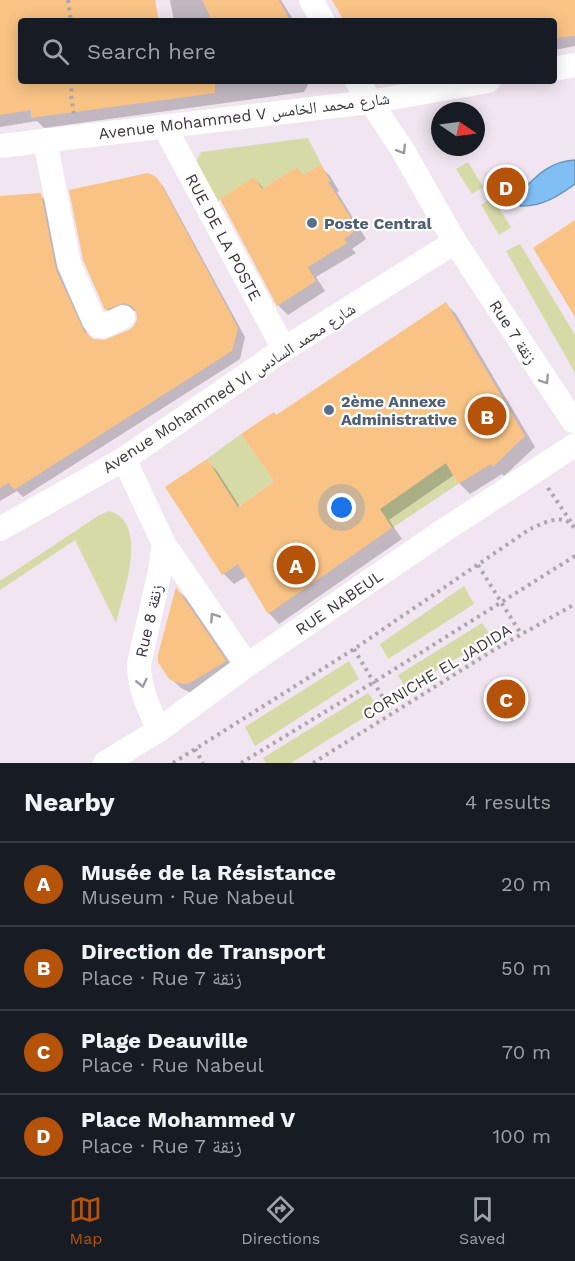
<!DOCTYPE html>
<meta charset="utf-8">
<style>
body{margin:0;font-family:"Work Sans","Noto Naskh Arabic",sans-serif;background:#20242c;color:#f1f3f6}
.compass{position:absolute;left:431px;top:102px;width:54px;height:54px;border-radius:50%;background:#171b24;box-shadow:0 3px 15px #0003;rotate:103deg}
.you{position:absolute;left:342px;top:508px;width:21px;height:21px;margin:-15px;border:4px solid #fff;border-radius:50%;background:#1a73e8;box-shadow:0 0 0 9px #1a73e833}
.badge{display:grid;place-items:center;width:39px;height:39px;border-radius:50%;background:#b45309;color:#fff;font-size:20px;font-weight:700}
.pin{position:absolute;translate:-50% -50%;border:3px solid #fff;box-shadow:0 2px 6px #0006}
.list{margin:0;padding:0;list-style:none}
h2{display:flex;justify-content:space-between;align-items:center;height:78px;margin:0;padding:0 24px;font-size:26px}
h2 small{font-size:20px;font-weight:400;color:#9ea1a6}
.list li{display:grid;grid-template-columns:39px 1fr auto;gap:18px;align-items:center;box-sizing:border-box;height:84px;padding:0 24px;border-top:2px solid #363941}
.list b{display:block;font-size:22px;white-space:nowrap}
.list p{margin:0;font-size:20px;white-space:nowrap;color:#9ea1a6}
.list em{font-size:20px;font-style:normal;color:#9ea1a6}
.icon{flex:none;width:33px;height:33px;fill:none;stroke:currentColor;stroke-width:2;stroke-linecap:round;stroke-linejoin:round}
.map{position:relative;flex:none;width:575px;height:763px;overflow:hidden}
.search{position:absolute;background:#171b24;box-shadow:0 3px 15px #0003;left:18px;right:18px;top:18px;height:66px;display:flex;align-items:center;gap:15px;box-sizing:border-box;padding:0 21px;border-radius:6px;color:#9ea1a6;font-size:22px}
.sheet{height:414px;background:#171b24}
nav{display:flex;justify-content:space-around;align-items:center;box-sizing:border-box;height:84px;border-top:2px solid #363941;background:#171b24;font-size:16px;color:#9ea1a6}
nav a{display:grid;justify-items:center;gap:3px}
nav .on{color:#b45309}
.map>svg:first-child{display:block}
</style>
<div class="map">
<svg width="575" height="763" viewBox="0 0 575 763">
<rect width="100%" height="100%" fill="#f0e5f0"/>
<!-- green -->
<g fill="#d5daa6">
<polygon points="308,138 321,164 303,175 297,167 262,189 254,177 216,202 196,162 201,152"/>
<polygon points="468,162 483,187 472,194 456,169"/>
<polygon points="492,198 511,227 499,235 481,205"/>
<polygon points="520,244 575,335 575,373 506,251"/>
<polygon points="241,434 274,481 229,513 221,481 207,459"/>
<polygon points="446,463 458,484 392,528 380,509"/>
<path d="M109,511c41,11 14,84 7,112l-41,-83 -75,50v-9l98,-65z"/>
<polygon points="464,586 474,604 388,659 380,644"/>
<polygon points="482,623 492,637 406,689 398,675"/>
<polygon points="349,661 359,679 255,746 245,727"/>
<polygon points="368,693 379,708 291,763 266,763 263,758"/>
</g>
<!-- water -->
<path fill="#80bef4" stroke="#6b95bc" stroke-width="1.5" d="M575,160v24c-17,12 -33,23 -55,22v-13c16,-17 30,-32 55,-33z"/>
<!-- shadow -->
<g fill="#0003">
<polygon points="0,0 142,0 150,21 21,21 21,81 310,81 304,92 44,128 37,121 0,127"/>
<polygon points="170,0 281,0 294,21 174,21"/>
<polygon points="333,0 575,0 575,46 554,50 554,21 345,21"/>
<polygon points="320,166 330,176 339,191 337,192 366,239 352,249 356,253 316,277 325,291 288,315 278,305 254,178 265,190 297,169 304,176"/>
<polygon points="155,178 163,186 245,337 240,359 23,497 17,491 0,501 0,197 40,195 48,203 63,279 90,339 105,342 130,331 136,326 139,319 138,312 132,310 114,317 106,309"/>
<polygon points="446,304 456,314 535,447 504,476 502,474 470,494 460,484 454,475 389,520 402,539 279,624 269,613 247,576 234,584 224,574 167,487 207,461 217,471 240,507 276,481 277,417"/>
<polygon points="177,590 186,598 235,670 198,693 189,692 181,688 170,678"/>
</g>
<!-- building -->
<g fill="#f8c385">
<polygon points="0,0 155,0 159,21 21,21 21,81 215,81 215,93 31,118 31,110 0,115"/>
<polygon points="202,0 279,0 290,21 212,21"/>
<polygon points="332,0 575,0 575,36 554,38 554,21 344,21"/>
<polygon points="321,164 330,181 328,182 358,229 344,239 347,243 308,267 316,281 277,306 220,199 254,177 262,189 297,167 303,175"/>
<polygon points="148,173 156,177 160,182 238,328 232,351 14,490 9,483 0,488 0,196 41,193 56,270 84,331 93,339 104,340 129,330 134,326 137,319 136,311 132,306 124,303 105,310 83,260 69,190"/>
<polygon points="575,220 575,317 533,248"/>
<polygon points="446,302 525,436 493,467 491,464 458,484 446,463 380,509 392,528 268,614 238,564 222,575 165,487 207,459 238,507 274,481 241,434 274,412 276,415"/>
<polygon points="176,587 226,660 225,662 188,684 178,683 169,679 158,662 158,655"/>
</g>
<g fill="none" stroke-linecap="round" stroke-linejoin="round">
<!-- path -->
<g stroke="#aea6ae" stroke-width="4" stroke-dasharray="3 4.5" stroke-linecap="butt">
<polyline points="68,0 71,21"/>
<polyline points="72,81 71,95 74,115"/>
<polyline points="548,488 571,522"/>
<polyline points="478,565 521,634"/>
<polyline points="354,649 392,713"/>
<polyline points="195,749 203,763"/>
<path d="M173,763l181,-114 176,-120c14,-6 34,-18 45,0"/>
<polyline points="241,763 374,682 575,556"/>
<polyline points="313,763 492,651 575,604"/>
</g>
<!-- minor -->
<g stroke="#fff" stroke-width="24">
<polyline points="311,0 323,21"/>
<polyline points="554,69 575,65"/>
<polyline points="357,81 402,149 455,242 573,421"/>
<path id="s1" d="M164,126l120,223"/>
<polyline points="45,140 69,264 94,321 99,326 104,326 123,317"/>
<polyline points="0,146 369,102 488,81"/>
<polyline points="124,459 164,544 247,665"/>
<polyline points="0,529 124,459 284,349 455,242"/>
<path d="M159,730c-10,-21 -20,-42 -20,-66l21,-93 4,-27"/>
<path id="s2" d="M105,763l54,-33 88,-65 196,-134 132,-86"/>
</g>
</g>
<!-- one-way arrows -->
<defs><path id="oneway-chevron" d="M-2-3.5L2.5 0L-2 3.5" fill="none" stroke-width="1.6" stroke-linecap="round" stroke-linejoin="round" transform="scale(1.5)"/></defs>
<g stroke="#9c9a9c">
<use href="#oneway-chevron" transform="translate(402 150) rotate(58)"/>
<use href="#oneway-chevron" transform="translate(545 380) rotate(57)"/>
<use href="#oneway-chevron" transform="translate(214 617) rotate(-124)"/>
<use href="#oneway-chevron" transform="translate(142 683) rotate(77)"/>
</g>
<!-- markers -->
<g fill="#5c6f8a" stroke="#fff" stroke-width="2">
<circle cx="312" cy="223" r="6"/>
<circle cx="329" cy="410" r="6"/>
</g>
<g text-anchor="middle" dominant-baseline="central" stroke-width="4.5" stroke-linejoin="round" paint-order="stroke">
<!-- street labels -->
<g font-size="16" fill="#3a363a" stroke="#fff">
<text transform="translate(244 116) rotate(-7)">Avenue Mohammed V شارع محمد الخامس</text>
<text stroke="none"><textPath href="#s1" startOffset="126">RUE DE LA POSTE</textPath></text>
<text transform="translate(513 332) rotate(57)">Rue 7 زنقة</text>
<text transform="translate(229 388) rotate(-33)">Avenue Mohammed VI شارع محمد السادس</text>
<text stroke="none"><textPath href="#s2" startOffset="284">RUE NABEUL</textPath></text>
<text transform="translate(149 621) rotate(-77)">Rue 8 زنقة</text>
<text transform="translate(437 672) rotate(-31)">CORNICHE EL JADIDA</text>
</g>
<!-- service labels -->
<g font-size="16" font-weight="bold" fill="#4e5e75" stroke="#fff" text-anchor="start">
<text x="324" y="223">Poste Central</text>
<text x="341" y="401">2ème Annexe<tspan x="341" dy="18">Administrative</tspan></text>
</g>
</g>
</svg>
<svg class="compass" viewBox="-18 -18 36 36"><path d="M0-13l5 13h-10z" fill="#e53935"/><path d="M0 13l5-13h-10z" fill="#9ea1a6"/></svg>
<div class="you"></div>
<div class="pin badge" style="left:296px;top:565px">A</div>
<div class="pin badge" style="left:487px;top:416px">B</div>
<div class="pin badge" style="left:506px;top:699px">C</div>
<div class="pin badge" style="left:506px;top:187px">D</div>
<div class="search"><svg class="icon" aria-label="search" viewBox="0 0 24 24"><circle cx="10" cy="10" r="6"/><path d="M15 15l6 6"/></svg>Search here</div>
</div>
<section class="sheet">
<h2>Nearby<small>4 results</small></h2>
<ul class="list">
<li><span class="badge">A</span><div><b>Musée de la Résistance</b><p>Museum · Rue Nabeul</p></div><em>20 m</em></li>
<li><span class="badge">B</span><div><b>Direction de Transport</b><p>Place · Rue 7 زنقة</p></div><em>50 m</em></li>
<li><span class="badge">C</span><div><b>Plage Deauville</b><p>Place · Rue Nabeul</p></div><em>70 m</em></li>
<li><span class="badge">D</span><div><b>Place Mohammed V</b><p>Place · Rue 7 زنقة</p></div><em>100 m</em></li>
</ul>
</section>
<nav>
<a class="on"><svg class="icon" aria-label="map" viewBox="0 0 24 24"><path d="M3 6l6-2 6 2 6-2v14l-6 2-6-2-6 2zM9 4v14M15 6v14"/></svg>Map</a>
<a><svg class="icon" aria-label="directions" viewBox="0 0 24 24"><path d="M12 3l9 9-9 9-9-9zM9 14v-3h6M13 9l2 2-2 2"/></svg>Directions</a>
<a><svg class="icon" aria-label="saved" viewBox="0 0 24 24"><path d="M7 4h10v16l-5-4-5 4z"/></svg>Saved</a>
</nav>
